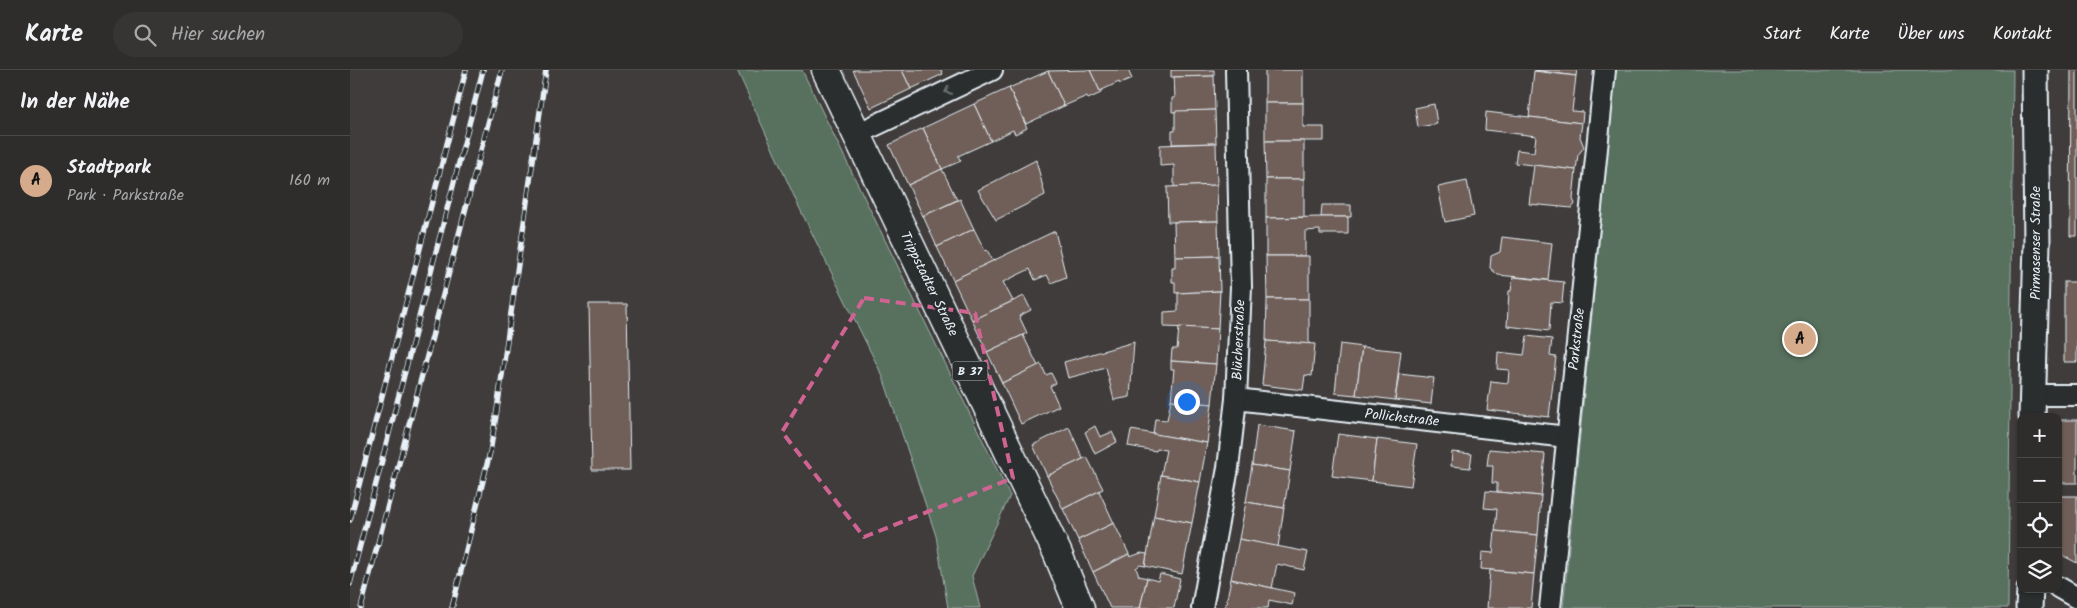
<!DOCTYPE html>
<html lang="de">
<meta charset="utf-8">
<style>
body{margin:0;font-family:Kalam,sans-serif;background:#373534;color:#f1f3f6}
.controls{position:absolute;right:15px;bottom:15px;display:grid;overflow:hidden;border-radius:10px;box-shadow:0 1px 4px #0004}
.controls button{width:45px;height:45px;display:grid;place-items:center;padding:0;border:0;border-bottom:1px solid #4a4948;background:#2f2d2c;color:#f1f3f6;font:25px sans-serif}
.you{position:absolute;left:836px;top:331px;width:18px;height:18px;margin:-12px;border:4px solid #fff;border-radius:50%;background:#1a73e8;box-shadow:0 0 0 8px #1a73e833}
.badge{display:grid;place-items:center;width:32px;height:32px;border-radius:50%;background:#d6ab8b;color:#111;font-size:16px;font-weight:700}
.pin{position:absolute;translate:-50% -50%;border:2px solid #fff;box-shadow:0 1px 5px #0006}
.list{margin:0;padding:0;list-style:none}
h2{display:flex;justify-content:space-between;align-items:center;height:65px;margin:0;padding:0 20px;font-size:21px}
h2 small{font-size:16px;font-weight:400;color:#a7a8a9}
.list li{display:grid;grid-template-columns:32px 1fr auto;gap:15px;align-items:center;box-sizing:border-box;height:90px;padding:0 20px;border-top:1px solid #4a4948}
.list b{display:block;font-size:19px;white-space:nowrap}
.list p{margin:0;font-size:16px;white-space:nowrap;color:#a7a8a9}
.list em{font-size:16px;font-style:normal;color:#a7a8a9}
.icon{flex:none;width:28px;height:28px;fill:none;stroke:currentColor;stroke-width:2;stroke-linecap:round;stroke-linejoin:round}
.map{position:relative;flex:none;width:1727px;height:538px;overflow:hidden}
header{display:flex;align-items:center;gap:30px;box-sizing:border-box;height:70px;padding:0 25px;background:#2f2d2c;border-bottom:1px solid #4a4948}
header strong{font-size:24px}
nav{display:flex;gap:28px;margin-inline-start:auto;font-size:18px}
.search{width:350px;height:45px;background:#373534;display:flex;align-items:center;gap:12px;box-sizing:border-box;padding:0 18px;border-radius:28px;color:#a7a8a9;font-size:19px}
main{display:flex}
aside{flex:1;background:#2f2d2c}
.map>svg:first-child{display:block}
</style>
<header>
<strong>Karte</strong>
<div class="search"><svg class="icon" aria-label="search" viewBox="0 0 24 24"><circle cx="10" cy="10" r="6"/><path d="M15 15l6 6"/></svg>Hier suchen</div>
<nav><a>Start</a><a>Karte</a><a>Über uns</a><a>Kontakt</a></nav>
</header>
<main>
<aside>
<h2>In der Nähe<small></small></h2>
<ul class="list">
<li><span class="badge">A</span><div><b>Stadtpark</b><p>Park · Parkstraße</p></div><em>160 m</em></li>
</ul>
</aside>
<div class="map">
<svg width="1727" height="538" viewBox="0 0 1727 538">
<rect width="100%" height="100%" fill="#3f3c3b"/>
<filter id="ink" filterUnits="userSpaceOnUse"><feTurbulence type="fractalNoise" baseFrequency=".02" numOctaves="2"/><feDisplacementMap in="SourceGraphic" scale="10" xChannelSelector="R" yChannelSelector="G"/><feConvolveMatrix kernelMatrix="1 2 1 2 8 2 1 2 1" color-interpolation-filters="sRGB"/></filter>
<g filter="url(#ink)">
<!-- green -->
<g fill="#59715e" stroke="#a0b1ab">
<polygon points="387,0 452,0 660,426 622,506 630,538 598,538 586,466 533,307 448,135"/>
<polygon points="1266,0 1663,0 1658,538 1213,538"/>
</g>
<!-- building -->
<g fill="#705f58" stroke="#e8f1f8">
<polygon points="503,0 552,0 561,19 521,38"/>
<polygon points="552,0 591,0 593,4 561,19"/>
<polygon points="740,0 751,23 738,29 737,26 714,36 698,1"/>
<polygon points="740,0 778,0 782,9 770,14 769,12 750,21"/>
<polygon points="821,0 864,0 864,6 821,7"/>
<rect x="915" y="0" width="38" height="33"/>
<polygon points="1184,0 1227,0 1226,6"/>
<polygon points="1721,0 1727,0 1727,166 1720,166"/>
<polygon points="698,1 714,36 676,54 659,18"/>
<polygon points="1184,1 1226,6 1222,41 1233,42 1232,53 1179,47"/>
<polygon points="864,6 865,40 822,42 822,28 825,28 824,7"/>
<polygon points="659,18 677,58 665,64 663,60 641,71 624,34"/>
<polygon points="915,33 953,33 953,57 974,57 974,71 915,71"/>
<polygon points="624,34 641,71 608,86 611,91 592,99 573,58"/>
<polygon points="1084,34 1087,54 1068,57 1065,38"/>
<polygon points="865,40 866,73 822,74 822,61 825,61 825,41"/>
<polygon points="1136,42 1232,53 1230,67 1234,77 1228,85 1226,100 1165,93 1167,80 1184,82 1186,66 1135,60"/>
<polygon points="573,58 592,99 558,115 539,75"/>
<polygon points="915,71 954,71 954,109 916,109"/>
<polygon points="866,73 867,115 824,117 824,95 810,96 810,75"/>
<polygon points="686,90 695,125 646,150 628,120"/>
<polygon points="1184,95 1226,100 1223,129 1225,134 1222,138 1179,134"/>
<polygon points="592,99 607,130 573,146 558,115"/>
<polygon points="916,109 954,109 954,147 916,148"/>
<polygon points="1117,111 1124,146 1095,152 1088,117"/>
<polygon points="867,115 868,151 818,152 817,117"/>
<polygon points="610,129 624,159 587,177 573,146"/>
<polygon points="972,135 1001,135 1001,147 971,147"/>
<polygon points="971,147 998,147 998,164 970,164 970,160 955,161 955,186 916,186 916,148"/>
<polygon points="868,151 869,186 825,187 824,152"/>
<polygon points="624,159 635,181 637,180 643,191 603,210 587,177"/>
<polygon points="705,161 716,207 701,213 697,205 685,210 680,199 653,212 663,231 622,250 603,210"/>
<polygon points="1152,167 1202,173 1198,210 1148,205 1140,198 1141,186 1150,182"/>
<polygon points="869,186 870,221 825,223 825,212 822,212 822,198 825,198 825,187"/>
<polygon points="916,186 959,186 959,229 917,229"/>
<polygon points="1163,207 1214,212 1212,233 1201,232 1199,261 1157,256 1159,221 1161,221"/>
<rect x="1714" y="212" width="13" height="80"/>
<polygon points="870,221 868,259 814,257 814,242 828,241 828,223"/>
<polygon points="674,226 681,240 669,246 677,263 637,282 622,250"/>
<polygon points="917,229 959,229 959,274 916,271"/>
<polygon points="239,234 277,234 280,400 242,400"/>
<polygon points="829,257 868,259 866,294 821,291 822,279 827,279"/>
<polygon points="673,265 688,296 652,313 637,282"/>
<polygon points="1177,266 1202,269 1200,286 1206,287 1199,347 1137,340 1141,311 1158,313 1159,300 1147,299 1148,282 1174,285"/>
<polygon points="916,271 965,274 962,306 955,305 953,320 912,315"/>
<polygon points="784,272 780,327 764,330 756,298 718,308 714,292"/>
<polygon points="990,274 1012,277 1006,325 985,323"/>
<polygon points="1012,277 1051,281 1045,330 1006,325"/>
<polygon points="821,291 866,294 862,334 821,330 824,299 821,299"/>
<polygon points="691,294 696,305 701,303 706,313 700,316 709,336 671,354 652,313"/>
<polygon points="1049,304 1084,308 1081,334 1045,330"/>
<polygon points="821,330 862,334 857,373 803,364 805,349 817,350"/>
<rect x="1708" y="350" width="19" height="63"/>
<polygon points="907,355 946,361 940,401 902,395"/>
<polygon points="745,356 750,367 762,362 767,372 745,384 735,362"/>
<polygon points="719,357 733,389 697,406 683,375"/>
<polygon points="781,360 857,373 850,412 811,405 816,380 807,379 806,381 778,376"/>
<polygon points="988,364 1027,369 1022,411 982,406"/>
<polygon points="1027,369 1067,374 1061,416 1022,411"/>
<polygon points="1139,379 1195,384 1191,426 1147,422 1147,413 1142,413 1143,396 1137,396"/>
<polygon points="1102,382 1122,384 1120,398 1101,396"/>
<polygon points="737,387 753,419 713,439 697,406"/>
<polygon points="902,395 940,401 934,438 896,432"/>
<polygon points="811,405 850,412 842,453 804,446"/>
<polygon points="749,421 764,453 728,470 713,439"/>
<polygon points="1136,421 1191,426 1188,465 1145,461 1147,439 1134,438"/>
<polygon points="1708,426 1727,426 1727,493 1708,483"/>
<polygon points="896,432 934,438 928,477 889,469"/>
<polygon points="804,446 842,453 832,504 795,496"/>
<polygon points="764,453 779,484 743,502 728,470"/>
<polygon points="1145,461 1188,465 1184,504 1131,499 1132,482 1143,483"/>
<polygon points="889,469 958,482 954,500 927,494 922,518 881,509"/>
<polygon points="791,483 797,484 795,496 790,495 786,498 789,506 797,508 790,538 760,538 743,502 779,484 780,487"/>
<polygon points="1140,500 1184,504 1181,538 1137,538"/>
<polygon points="810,504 830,509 824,538 790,538 797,508 808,511"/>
<polygon points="881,509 945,523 942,535 919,530 918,538 875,538"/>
</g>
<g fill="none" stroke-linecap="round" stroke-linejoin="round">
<!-- minor casing -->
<g stroke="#e8f1f8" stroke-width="24">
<g id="minor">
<polyline points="507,64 642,0"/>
<polyline points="1682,325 1727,325"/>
<polyline points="886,329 1217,367"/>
<polyline points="1708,517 1727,528"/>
<polyline points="852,538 878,398 886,329 891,217 886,0"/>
<polyline points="1200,538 1255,0"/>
</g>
</g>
<!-- tertiary casing -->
<g stroke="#e8f1f8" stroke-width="29">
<g id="tertiary">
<polyline points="1682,347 1687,173 1685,0"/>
<polyline points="1679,538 1680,519"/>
</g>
</g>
<!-- primary casing -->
<g stroke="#e8f1f8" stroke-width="31">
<polyline id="primary" points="476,0 707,482 730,538"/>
</g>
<!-- minor -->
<use href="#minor" stroke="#2a2d2e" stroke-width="20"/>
<!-- tertiary -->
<use href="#tertiary" stroke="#2a2d2e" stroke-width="25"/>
<!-- primary -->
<use href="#primary" stroke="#2a2d2e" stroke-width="28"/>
<!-- rail casing -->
<g stroke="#e8f1f8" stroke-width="5.5">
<g id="rail">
<polyline points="0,450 116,0"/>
<polyline points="0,514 133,0"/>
<polyline points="11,538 152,0"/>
<polyline points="102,538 140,382 147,340 196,0"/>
</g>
</g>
<!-- rail -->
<use href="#rail" stroke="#2a2d2e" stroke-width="4" stroke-dasharray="11" stroke-linecap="butt"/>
</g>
<!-- one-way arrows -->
<defs><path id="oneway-chevron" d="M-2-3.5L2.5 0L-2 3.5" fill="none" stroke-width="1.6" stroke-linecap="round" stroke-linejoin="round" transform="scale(1.25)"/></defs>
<use stroke="#6c7275" href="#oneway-chevron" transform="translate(598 21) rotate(154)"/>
</g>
<!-- marked area -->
<path fill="none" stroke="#cf6492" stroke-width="4" stroke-dasharray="10 6" stroke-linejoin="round" d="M514,228l111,15 38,165 -149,59 -82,-105z"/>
<g text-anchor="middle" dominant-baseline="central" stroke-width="5" stroke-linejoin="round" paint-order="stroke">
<!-- shield labels -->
<rect fill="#2a2d2e" stroke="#afb6bb" stroke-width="1" x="602.5" y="291.5" width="35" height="19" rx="4"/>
<g font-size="12" font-weight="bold" fill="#e8f1f8">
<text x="620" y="301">B 37</text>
</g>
<!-- street labels -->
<g font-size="14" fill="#e8f1f8" stroke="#2a2d2e">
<text transform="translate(1686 173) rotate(-90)">Pirmasenser Straße</text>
<text transform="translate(579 214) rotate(64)">Trippstadter Straße</text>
<text transform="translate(1227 269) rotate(-84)">Parkstraße</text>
<text transform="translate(889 270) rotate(-88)">Blücherstraße</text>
<text transform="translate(1052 348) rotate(6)">Pollichstraße</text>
</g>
</g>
</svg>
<div class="controls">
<button>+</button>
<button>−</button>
<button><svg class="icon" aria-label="locate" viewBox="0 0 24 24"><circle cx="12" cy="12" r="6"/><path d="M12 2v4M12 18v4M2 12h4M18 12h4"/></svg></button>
<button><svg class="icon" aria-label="layers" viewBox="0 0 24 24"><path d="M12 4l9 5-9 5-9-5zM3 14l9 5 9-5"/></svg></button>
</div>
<div class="you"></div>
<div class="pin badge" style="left:1450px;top:269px">A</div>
</div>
</main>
